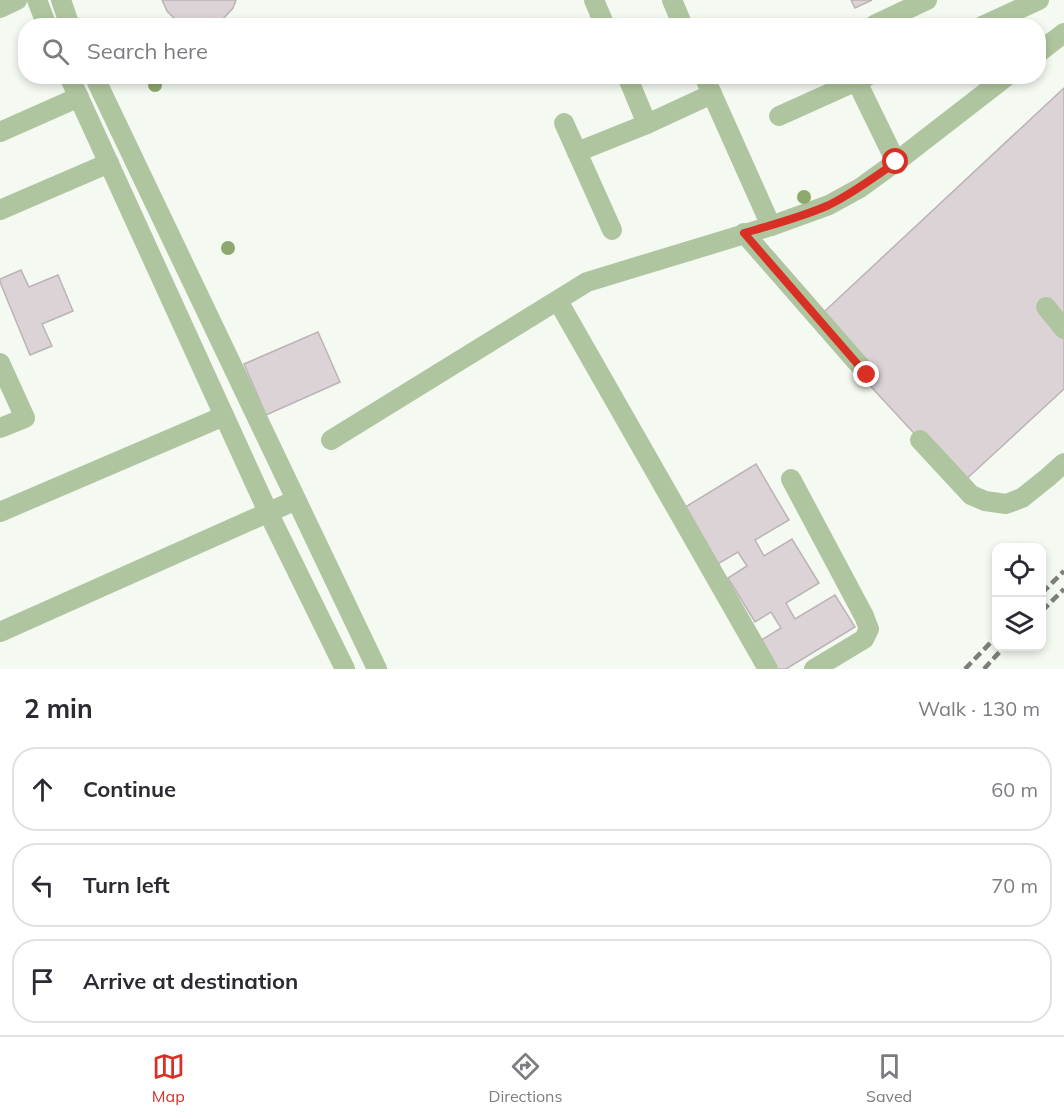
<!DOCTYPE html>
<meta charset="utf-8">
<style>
body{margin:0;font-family:Mulish,sans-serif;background:#f2f2f3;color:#2b2b33}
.controls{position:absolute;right:18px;bottom:18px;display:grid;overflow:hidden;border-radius:12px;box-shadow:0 3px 9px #0003}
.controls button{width:54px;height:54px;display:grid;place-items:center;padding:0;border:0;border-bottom:2px solid #e1e1e2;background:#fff;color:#2b2b33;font:30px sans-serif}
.stop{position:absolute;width:18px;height:18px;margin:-14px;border:4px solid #d93025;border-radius:50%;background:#fff}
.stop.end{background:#d93025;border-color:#fff;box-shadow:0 2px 6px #0008}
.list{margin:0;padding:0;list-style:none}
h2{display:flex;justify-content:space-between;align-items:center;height:78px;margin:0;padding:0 24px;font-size:26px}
h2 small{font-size:20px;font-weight:400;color:#7c7c81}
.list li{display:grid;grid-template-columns:39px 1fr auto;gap:18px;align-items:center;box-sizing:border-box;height:84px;margin:0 12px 12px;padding:0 12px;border:2px solid #e1e1e2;border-radius:24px}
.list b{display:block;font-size:22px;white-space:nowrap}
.list em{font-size:20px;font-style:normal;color:#7c7c81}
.icon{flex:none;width:33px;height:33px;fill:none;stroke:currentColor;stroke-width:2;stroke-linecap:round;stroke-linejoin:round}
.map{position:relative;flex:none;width:1064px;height:669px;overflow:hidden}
.search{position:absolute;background:#fff;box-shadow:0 3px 9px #0003;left:18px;right:18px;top:18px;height:66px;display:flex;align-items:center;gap:15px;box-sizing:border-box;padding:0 21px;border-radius:24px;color:#7c7c81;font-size:22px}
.sheet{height:366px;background:#fff}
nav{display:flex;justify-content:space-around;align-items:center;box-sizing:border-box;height:84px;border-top:2px solid #e1e1e2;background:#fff;font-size:16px;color:#7c7c81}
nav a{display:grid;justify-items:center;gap:3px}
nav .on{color:#d93025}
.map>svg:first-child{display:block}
</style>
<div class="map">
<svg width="1064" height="669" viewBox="0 0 1064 669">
<rect width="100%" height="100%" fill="#f4f9f1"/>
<!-- building -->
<g fill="#dbd3d6" stroke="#bcb3b7" stroke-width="1.5">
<polygon points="162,0 236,0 233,8 224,18 209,26 188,25 176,20 167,11"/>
<polygon points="851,0 872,0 855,8"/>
<polygon points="1064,88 1064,389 961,484 812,323"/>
<polygon points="21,270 29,287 58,275 73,311 42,324 52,346 30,355 0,282 0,279"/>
<polygon points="318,332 340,382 266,415 244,364"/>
<polygon points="756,464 789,520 755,540 764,556 792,539 819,583 786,603 795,619 835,595 855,627 786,669 775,669 758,642 781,628 771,612 755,622 728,578 747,566 738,552 716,565 682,509"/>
</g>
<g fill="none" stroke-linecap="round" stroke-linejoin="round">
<!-- minor -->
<g stroke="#afc59f" stroke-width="20">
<polyline points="37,0 47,26"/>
<polyline points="61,0 70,26"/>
<polyline points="594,0 605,26"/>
<polyline points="672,0 683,26"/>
<polyline points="0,8 17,0"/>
<polyline points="874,25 927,0"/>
<polyline points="982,26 1039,0"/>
<polyline points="1038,53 1064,33"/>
<polyline points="69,76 268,512 345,669"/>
<polyline points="94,76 377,669"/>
<polyline points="627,76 647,124"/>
<polyline points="704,76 771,226"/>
<polyline points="857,82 896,162"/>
<polyline points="779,116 868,76"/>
<polyline points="564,123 612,230"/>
<polyline points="0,132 79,97"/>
<polyline points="577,152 647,124 712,94"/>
<polyline points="0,210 109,163"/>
<polyline points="744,233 868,375"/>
<polyline points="558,301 768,669"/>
<polyline points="1046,307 1064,329"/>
<polyline points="0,363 25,418 0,428"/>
<polyline points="331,440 587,282 771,226 829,205 860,188 896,162 1007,76"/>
<polyline points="920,440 971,495 985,501 1006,504 1022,498 1047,478 1064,463"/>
<polyline points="791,479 864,616 869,629 864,639 814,669"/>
<polyline points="0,512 224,416"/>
<polyline points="0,632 296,500"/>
</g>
<!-- rail -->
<g stroke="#7b7e79" stroke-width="4.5" stroke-dasharray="9 4.5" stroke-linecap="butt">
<polyline points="1042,593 1064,571"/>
<polyline points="1042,611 1064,589"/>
<polyline points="965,669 996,637"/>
<polyline points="984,669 1005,646"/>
</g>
</g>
<!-- trees -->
<g fill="#8ea86e">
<circle cx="155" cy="85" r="7"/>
<circle cx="804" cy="197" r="7"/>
<circle cx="228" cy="248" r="7"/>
</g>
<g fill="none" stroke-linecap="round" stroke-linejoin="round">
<!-- route -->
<path stroke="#d93025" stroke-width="8" d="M867,375l-123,-142c28,-8 58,-16 85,-28 24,-12 46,-28 67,-43"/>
</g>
</svg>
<div class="controls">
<button><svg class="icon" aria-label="locate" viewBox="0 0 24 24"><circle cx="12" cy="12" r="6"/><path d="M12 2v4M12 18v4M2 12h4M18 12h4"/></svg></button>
<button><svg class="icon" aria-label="layers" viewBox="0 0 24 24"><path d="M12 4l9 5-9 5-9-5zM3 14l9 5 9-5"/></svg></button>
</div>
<div class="stop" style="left:896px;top:162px"></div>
<div class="stop end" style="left:867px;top:375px"></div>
<div class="search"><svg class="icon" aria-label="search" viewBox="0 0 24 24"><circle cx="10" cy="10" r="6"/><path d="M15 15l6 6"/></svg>Search here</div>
</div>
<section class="sheet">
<h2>2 min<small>Walk · 130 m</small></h2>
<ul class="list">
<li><svg class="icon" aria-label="ahead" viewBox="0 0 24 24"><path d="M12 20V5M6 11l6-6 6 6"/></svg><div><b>Continue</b></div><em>60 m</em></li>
<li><svg class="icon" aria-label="left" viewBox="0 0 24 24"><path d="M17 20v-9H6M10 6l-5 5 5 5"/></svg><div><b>Turn left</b></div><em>70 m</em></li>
<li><svg class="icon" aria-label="arrive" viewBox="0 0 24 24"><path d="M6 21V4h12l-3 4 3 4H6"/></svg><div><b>Arrive at destination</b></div></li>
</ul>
</section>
<nav>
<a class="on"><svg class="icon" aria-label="map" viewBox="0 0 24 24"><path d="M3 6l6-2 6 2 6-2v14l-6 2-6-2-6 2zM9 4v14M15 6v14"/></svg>Map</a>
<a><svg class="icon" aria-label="directions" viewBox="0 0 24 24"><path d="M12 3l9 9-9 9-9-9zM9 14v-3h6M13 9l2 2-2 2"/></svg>Directions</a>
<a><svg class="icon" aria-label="saved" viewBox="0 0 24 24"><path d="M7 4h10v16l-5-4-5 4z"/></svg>Saved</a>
</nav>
